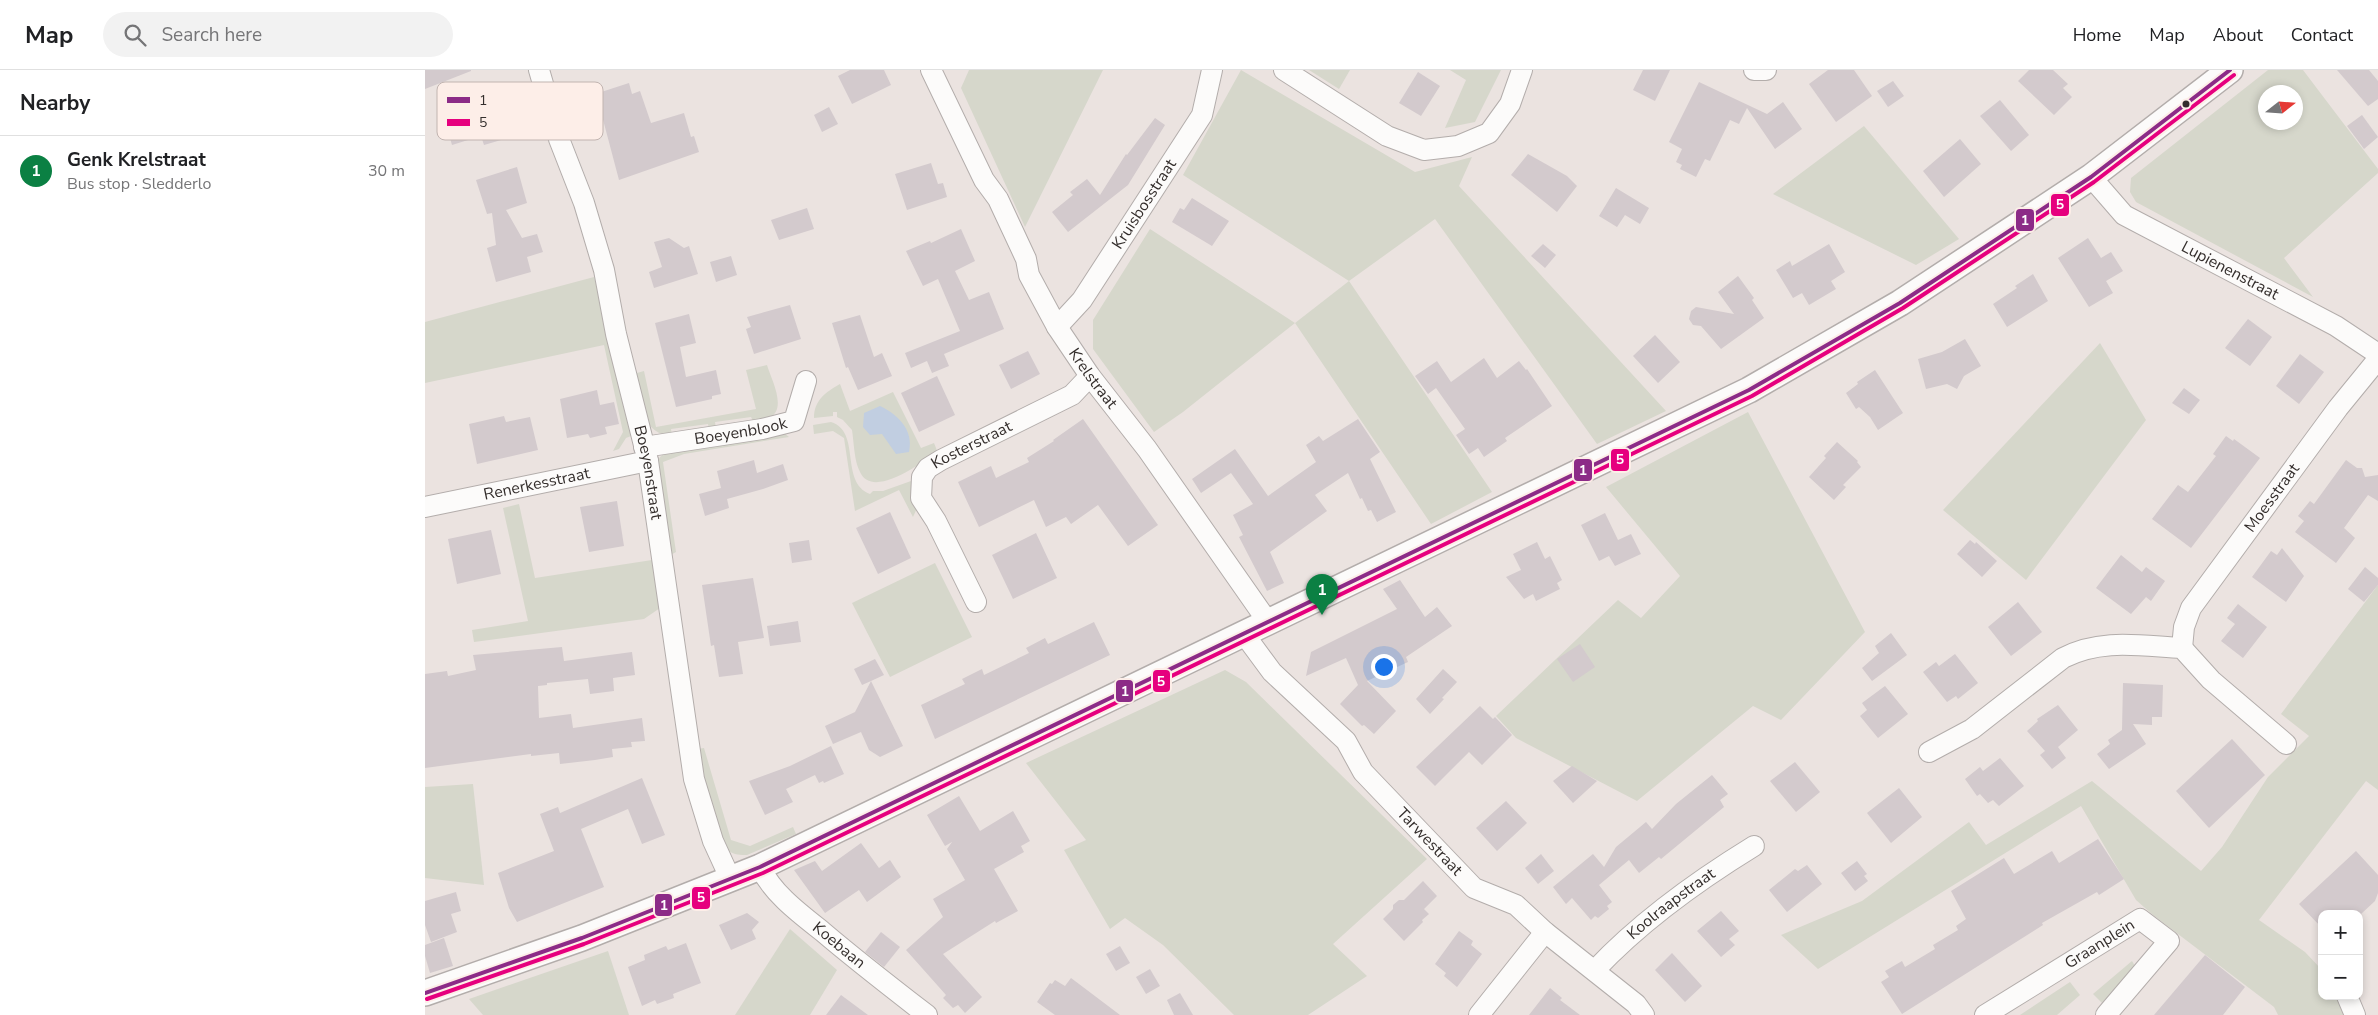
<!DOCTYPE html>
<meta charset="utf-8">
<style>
body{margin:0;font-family:"Nunito Sans",sans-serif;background:#f2f2f2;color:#202124}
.controls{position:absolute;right:15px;bottom:15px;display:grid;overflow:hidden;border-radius:10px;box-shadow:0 2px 8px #0003}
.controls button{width:45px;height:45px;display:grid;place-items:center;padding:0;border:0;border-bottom:1px solid #e0e0e0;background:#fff;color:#202124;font:25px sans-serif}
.compass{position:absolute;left:1833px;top:15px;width:45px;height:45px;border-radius:50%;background:#fff;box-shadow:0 2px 8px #0003;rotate:73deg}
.you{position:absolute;left:958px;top:596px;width:18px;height:18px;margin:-12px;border:4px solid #fff;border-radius:50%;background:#1a73e8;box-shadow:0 0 0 8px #1a73e833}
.badge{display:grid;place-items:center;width:32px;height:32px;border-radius:50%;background:#0b8043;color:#fff;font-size:16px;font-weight:700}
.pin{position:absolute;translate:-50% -41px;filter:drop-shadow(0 1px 2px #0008)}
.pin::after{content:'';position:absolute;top:26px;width:18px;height:15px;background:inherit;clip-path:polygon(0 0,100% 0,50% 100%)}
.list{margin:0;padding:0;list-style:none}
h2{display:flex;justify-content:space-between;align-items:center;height:65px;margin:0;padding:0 20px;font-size:21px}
h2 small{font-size:16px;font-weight:400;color:#757577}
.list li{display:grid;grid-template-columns:32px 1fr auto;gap:15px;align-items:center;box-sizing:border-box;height:70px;padding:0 20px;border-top:1px solid #e0e0e0}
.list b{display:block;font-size:19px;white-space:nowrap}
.list p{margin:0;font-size:16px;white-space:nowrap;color:#757577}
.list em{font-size:16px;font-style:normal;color:#757577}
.icon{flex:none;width:28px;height:28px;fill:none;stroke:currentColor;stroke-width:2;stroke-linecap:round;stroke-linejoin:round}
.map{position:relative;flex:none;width:1953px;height:945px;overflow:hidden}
header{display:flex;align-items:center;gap:30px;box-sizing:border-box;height:70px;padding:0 25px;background:#fff;border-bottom:1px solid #e0e0e0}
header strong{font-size:24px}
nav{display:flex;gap:28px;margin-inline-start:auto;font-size:18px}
.search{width:350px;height:45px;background:#f2f2f2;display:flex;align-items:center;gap:12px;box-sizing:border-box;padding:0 18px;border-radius:28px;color:#757577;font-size:19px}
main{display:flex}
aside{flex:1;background:#fff}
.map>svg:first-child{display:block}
</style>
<header>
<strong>Map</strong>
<div class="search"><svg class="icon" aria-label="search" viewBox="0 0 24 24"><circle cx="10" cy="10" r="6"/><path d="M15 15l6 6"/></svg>Search here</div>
<nav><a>Home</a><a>Map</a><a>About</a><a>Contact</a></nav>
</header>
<main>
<aside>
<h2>Nearby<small></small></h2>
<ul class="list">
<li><span class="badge">1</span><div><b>Genk Krelstraat</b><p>Bus stop · Sledderlo</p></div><em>30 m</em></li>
</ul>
</aside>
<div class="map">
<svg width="1953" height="945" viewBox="0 0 1953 945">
<rect width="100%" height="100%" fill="#ebe3e0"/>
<!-- green -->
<g fill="#d6d7cb" fill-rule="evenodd">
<polygon points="544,0 678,0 600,157 536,18"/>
<polygon points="816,0 990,102 1047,87 1034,116 1241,341 1172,374 1010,149 924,211 1067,422 1006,454 870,253 758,342 729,362 668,279 668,250 725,159 870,253 924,211 758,105"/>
<polygon points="884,0 925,0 914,19"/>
<polygon points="1025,0 1076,0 1050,52 1020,58 1041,10"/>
<path d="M1843,0h35l75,99v4l-94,85 29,39 -177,-95 -6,-10 1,-14zM1840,22h30v30h-30z"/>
<polygon points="1439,56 1534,169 1491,195 1348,124"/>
<polygon points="169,207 187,271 206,360 206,366 201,368 194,379 188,381 198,362 179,275 0,313 0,252"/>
<polygon points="1675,273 1721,350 1601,510 1518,440"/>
<path d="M342,295c4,14 21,44 2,53 -5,2 -11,2 -16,3l-2,-4 -36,5 1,6 -7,1 -1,-5 -37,5 1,7c-29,-2 -30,-29 -38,-52l3,-7v-4l7,-2 12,56 100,-18 -10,-39z"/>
<path d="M415,314l10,27 43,-19 28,56 13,-5 4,10c-17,9 -65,47 -78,19 -6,-11 -6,-29 -8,-42l-9,-10 -6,-3v-5h-4v4l-19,2c0,-18 12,-26 26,-34z"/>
<polygon points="1323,342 1440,562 1356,650 1328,636 1212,731 1091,668 1071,646 1193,530 1216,548 1255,506 1181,417"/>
<path d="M406,352c31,10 8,60 39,72l3,-3h10l28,-10 7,25 -5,11 -14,-27 -44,21 -11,-73 -11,-7 -19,3 -1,-9z"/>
<polygon points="359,363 364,367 259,384 238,392 251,482 242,487 232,393 235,387 240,383"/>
<polygon points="94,434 110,508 227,490 235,538 219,549 49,572 47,560 103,551 78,438"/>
<polygon points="510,493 547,567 465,607 427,533"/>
<polygon points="1953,515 1953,720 1941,711 1834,850 1880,882 1897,900 1897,926 1911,926 1920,945 1853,945 1849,937 1728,845 1711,830 1656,736 1393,899 1356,865 1437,831 1544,752 1561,775 1667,711 1776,801 1797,777 1843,707 1884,666 1856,644"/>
<polygon points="800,600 821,612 1002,789 908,874 942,906 883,945 809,945 738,875 700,848 685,859 639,780 661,770 601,693"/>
<path d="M279,678l27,92 19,6 43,-19 3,7 -49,21c-6,0 -13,0 -18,-4 -15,-10 -28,-83 -32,-102z"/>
<polygon points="48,714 59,815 0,808 0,717"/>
<polygon points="365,859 412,900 385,945 310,945"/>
<polygon points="183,881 204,945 58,945 44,929"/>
<polygon points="1707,891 1710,896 1679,935 1668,924"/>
<polygon points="1645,912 1655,925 1632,945 1595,945"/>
</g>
<!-- water -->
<path fill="#c1cee1" d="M455,336c19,9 34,25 29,46l-13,2 -14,-20 -12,1 -7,-8 1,-14z"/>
<!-- building -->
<g fill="#d3cacd">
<polygon points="0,0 46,0 46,1 0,19"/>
<polygon points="425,0 459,0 466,15 427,34 413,6"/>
<polygon points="1218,0 1245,0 1230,31 1208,20"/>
<polygon points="1403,0 1429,0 1447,26 1411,52 1384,14"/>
<polygon points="1604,0 1628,0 1643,14 1638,18 1647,27 1629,45 1593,11"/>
<polygon points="1912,0 1944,0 1953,11 1953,29 1943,36"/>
<polygon points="993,2 1015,16 996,46 974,33"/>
<polygon points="1468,11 1479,26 1463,37 1452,21"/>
<polygon points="1274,12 1342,44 1358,32 1377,59 1350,79 1322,38 1314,54 1305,50 1285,91 1280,89 1271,107 1255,99 1257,95 1251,92 1257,79 1244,72"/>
<polygon points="204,13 207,24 215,21 226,53 259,43 266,67 269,66 274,82 194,110 176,42 173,43 167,25"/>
<polygon points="1575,30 1604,65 1586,81 1555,46"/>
<polygon points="404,37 413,54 397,62 389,45"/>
<polygon points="75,38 83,68 59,75 56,66 27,75 19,47 45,39 47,45"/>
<polygon points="1937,45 1953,67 1939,79 1922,56"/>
<polygon points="730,48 740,55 703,115 643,162 627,142 648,125 645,122 662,109 675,125 701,84 702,85"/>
<polygon points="1535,69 1556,94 1519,127 1498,101"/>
<polygon points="1103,84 1142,106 1152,116 1132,142 1086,105"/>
<polygon points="506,93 513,114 518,113 522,127 482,140 470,104"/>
<polygon points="92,97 102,133 81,140 97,168 112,164 118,182 102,187 106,202 71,212 62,178 71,175 67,143 62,144 51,110"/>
<polygon points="1191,118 1224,138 1215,154 1200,145 1192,157 1174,146"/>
<polygon points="767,128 804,151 787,176 747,152 755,138 759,140"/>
<polygon points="382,138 389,159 354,170 346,150"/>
<polygon points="536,159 550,191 530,201 544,230 564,222 579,259 519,284 524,296 507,303 502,291 486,298 480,283 535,261 513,209 498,216 481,181 505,171 506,173"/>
<polygon points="244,168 259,178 264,176 273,204 229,218 224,202 237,197 229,172"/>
<polygon points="1663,168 1676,188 1686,182 1698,201 1681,211 1688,223 1664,237 1633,188"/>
<polygon points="1118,174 1131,185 1120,198 1106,186"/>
<polygon points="1404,174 1420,202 1406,211 1411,219 1384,235 1377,223 1368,228 1351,200 1365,191 1367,196"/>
<polygon points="306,186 312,205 291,212 285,192"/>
<polygon points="1608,204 1623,231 1582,257 1568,234 1592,218 1590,216"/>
<polygon points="1313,206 1329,228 1327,230 1339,248 1296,279 1276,256 1268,255 1264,249 1266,241 1271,237 1309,244 1293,222"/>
<polygon points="365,235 376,269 329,284 321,259 326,257 322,247"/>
<polygon points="264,244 271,273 255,277 261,307 291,300 296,324 287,326 287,329 251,337 230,253"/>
<polygon points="435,245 449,287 457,283 467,306 433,320 423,297 421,298 407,253"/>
<polygon points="1823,249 1847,267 1825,296 1800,278"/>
<polygon points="1230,265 1255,292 1233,313 1208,286"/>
<polygon points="1540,269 1556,296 1539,306 1532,319 1522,314 1501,319 1493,289 1517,282"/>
<polygon points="603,281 615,304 586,319 574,295"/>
<polygon points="1875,284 1899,302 1874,334 1851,316"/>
<polygon points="1059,288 1072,308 1094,291 1101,300 1102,299 1127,336 1080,368 1082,371 1059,387 1053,378 1044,384 1031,365 1040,359 1011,318 1003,324 990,306 1012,291 1026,312"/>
<polygon points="1450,300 1478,343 1453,360 1445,347 1434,337 1431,339 1421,323 1433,314 1432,312"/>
<polygon points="512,306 530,345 494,362 476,323"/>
<polygon points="1759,318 1775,330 1764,344 1747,333"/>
<polygon points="172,320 175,335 189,332 194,354 180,357 182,364 165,368 163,364 142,368 135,329"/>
<polygon points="79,346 81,352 105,347 113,380 52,394 44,354"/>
<polygon points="658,349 733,455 703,476 673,435 646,454 641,447 621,457 609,430 554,457 533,412 566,396 571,408 604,392 602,388 629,371 628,370"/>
<polygon points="933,349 955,382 945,389 971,442 952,452 946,440 943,441 937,428 935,429 923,403 890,425 902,441 845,482 859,513 842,521 814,467 818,465 808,445 828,434 806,403 776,423 767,409 810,379 843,426 891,392 881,375 894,366 898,371"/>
<polygon points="1801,366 1808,371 1809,369 1835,388 1766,478 1727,449 1753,415 1763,422 1791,386 1788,384"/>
<polygon points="1412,372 1433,391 1432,392 1436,397 1418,415 1421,417 1409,430 1384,407 1401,388 1399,386"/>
<polygon points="329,390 332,403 358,394 363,410 338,419 302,429 304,438 280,446 274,424 296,418 292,401"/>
<polygon points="1921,390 1932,398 1937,398 1940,407 1953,405 1953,431 1943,425 1919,458 1930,468 1911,493 1870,462 1879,451 1873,446 1885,431 1889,434"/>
<polygon points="192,431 199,476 164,482 155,437"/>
<polygon points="465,442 486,488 453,504 431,458"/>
<polygon points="1180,443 1193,470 1206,464 1216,484 1190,496 1184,486 1174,491 1156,455"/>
<polygon points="66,460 76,504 32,514 23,469"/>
<polygon points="611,463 632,508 588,529 567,485"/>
<polygon points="384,470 387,490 367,493 364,473"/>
<polygon points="1545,470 1550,474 1551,472 1572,491 1557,507 1532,484"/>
<polygon points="1112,472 1120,489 1125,486 1137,510 1132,513 1135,519 1111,531 1108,524 1099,529 1081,507 1096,500 1088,484"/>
<polygon points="1857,478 1879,506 1861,532 1827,507 1846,481 1852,485"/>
<polygon points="1696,485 1717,502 1721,497 1740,511 1726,531 1721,527 1706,544 1671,518"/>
<polygon points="1940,497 1953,508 1953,515 1939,532 1923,519"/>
<polygon points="328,508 339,568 313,572 318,604 294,607 289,575 286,576 277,515"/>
<polygon points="975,510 1000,547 1012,537 1027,556 981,587 983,592 942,611 971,641 949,664 939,655 937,656 915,634 933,615 921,588 881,606 886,582 972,539 958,519"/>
<polygon points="1593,532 1617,562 1586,586 1563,557"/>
<polygon points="1813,534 1842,557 1818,588 1796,571 1810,554 1802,548"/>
<polygon points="373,551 376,572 345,576 342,556"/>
<polygon points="669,552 685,585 510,669 496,635 540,614 537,609 557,599 559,605 604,583 601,578 620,568 623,574"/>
<polygon points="1466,563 1482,585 1447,611 1437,598 1454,583 1450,576"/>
<polygon points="1155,574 1170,597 1148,612 1132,589"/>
<polygon points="137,577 139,591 207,582 210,605 188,608 189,621 165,624 163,609 122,613 122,615 113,616 114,648 146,644 148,658 217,648 220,671 206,672 207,677 187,679 188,687 170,690 135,694 134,683 106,686 106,684 0,698 0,604 22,601 23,606 51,600 48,585"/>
<polygon points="1530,584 1553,613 1533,629 1531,626 1522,632 1498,602 1511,592 1514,596"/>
<polygon points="450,589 459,605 446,611 478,676 455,687 444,680 436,662 408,674 400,656 430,642 446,611 437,615 429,599"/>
<polygon points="1018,599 1032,612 1017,628 1019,629 1005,644 991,629"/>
<polygon points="1698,613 1738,615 1737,647 1727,647 1727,655 1708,654 1721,674 1684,699 1672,684 1685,674 1683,670 1697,660"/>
<polygon points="1460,616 1483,644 1453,668 1435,646 1442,640 1437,633"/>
<polygon points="1633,635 1653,660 1633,677 1641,688 1627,699 1615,685 1620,681 1602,661 1613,651 1612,649"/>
<polygon points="1055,636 1068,649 1070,647 1087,665 1057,695 1044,682 1010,716 991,697"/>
<polygon points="1807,669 1840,705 1784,758 1751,721"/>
<polygon points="406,676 419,704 399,713 398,711 394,713 390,705 361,719 368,732 340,745 324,711 365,696"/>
<polygon points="1575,688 1599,716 1574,736 1568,730 1563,733 1555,724 1552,726 1540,709 1555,697 1558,701"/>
<polygon points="1370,692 1395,722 1371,742 1345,711"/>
<polygon points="1147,696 1172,711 1148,733 1128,711"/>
<polygon points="1287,705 1303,724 1295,730 1299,737 1236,789 1234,787 1214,803 1204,790 1174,815 1187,832 1182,836 1184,839 1173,848 1170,846 1166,850 1147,828 1141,834 1128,817 1168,784 1179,797 1191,777 1221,752 1227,759 1251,734"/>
<polygon points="217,708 240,765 217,774 203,739 156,759 179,817 92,852 84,838 73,803 129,781 115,744 133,737 135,743"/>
<polygon points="1474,718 1497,747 1466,773 1442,743"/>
<polygon points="534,726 555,761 588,741 605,771 596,776 599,782 569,799 593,841 571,853 570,851 518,884 557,927 540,943 533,935 528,938 518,928 521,925 481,880 518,847 508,829 540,810 522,779 527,772 520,776 502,745"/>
<polygon points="1081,731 1102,753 1072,781 1051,758"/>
<polygon points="1673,769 1699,809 1674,825 1672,822 1617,853 1618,855 1477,944 1456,912 1464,907 1460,901 1477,891 1480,897 1510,879 1508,875 1533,860 1531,856 1541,849 1526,821 1579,788 1589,804 1627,781 1634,793"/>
<polygon points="436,773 454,798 465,790 476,807 442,832 434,820 400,843 369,800 390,791 397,801"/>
<polygon points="1931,781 1953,805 1953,823 1950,831 1936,844 1897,844 1897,858 1874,834"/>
<polygon points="1116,784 1129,801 1113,814 1100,798"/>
<polygon points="1432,791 1442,804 1439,806 1443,811 1430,821 1416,803"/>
<polygon points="1382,795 1397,814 1362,842 1344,820 1370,799 1373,801"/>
<polygon points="998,811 1012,826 999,839 1004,844 997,850 998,852 979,871 958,849 968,839 968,835 974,830 979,830"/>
<polygon points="31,822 36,841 26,844 32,862 6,872 0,855 0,831"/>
<polygon points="1296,841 1314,861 1304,869 1310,875 1296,887 1272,861"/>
<polygon points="322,843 334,852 327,860 331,869 306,880 294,855"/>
<polygon points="1034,861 1048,871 1046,875 1057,884 1032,917 1019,906 1021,903 1010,894"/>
<polygon points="456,862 475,877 459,897 440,882"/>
<polygon points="19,868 28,896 5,903 0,886 0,875"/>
<polygon points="261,873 276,913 248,924 249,928 232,934 230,930 217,936 203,897 220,890 219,885 241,876 243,880"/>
<polygon points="695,876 705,893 691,901 681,884"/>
<polygon points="1247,883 1277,916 1260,932 1230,900"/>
<polygon points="1780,885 1820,917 1798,945 1729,945"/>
<polygon points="725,899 735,916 721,924 711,907"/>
<polygon points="646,908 654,914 695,945 630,945 612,932 625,913 627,914 630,910 640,916"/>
<polygon points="1125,918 1137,928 1135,930 1155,945 1104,945"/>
<polygon points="755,923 768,945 749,945 742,930"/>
<polygon points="416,925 443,945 401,945"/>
</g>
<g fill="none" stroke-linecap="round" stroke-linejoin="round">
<!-- minor casing -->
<g stroke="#b3adab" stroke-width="22">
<g id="minor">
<path id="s1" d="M114,0l20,69 25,64 20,67 12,64 32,127 46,318 19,62 17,37"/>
<path id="s2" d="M506,0l53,110 14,19 28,60 3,16 28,52 33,49 57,73 121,173"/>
<polyline points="859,0 962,66 999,80 1033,76 1064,63 1085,34 1097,0"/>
<polyline points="1329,0 1341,0"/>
<path id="s3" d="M1666,107l33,38 212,111 42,28"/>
<path id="s4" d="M632,257l25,-27 120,-185 10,-45"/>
<path id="s5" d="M219,377l118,-18 32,-8 12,-40"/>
<path id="s6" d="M0,437l223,-46"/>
<path id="s7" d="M551,532l-40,-81 -15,-23 1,-21 6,-9 13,-8 131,-65 18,-19"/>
<path id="s8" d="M819,564l28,38 74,69 17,31 111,116 42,17 29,27 91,72 8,11"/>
<path id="s9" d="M1757,578l2,-21 7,-19 147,-200 40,-49"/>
<path d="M1504,682l43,-23 91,-71c38,-20 78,-12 119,-10l29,32 75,64"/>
<path id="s10" d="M335,797c13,27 39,46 63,65 34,29 69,56 104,83"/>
<path id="s11" d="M1170,900c46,-49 102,-89 159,-124"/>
<polyline points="1922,926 1930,945"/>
<polyline points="1054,945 1120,862"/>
<path id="s12" d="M1560,945l155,-96 29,22 -63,74"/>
</g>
</g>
<!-- tertiary casing -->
<g stroke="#b3adab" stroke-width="28">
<polyline id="tertiary" points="0,923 157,868 335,797 1324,320 1475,233 1666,107 1805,0"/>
</g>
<!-- minor -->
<use href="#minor" stroke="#fcfbfa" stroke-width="20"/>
<!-- tertiary -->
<use href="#tertiary" stroke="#fcfbfa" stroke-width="25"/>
<!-- bus-1 casing -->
<g stroke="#fdeee8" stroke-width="8">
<polyline id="bus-1" points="0,923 157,868 335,797 1324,320 1475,233 1666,107 1805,0"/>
</g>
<!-- bus-2 casing -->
<g stroke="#fdeee8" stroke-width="8">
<polyline id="bus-2" points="2,929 159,874 338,803 1327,326 1478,238 1669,112 1809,5"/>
</g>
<!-- bus-1 -->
<use href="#bus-1" stroke="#8c2b87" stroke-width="4"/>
<!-- bus-2 -->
<use href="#bus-2" stroke="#e6007e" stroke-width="4"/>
</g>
<!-- markers -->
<circle fill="#342e2c" stroke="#fdeee8" stroke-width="2" cx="1761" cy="34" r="4.5"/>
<g text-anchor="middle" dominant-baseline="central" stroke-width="4" stroke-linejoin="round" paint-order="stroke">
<!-- street labels -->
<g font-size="16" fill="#342e2c" stroke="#fdeee8">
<text stroke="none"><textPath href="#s4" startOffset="151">Kruisbosstraat</textPath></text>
<text stroke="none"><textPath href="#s3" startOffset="170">Lupienenstraat</textPath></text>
<text stroke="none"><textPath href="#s2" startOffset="350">Krelstraat</textPath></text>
<text stroke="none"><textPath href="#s5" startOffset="98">Boeyenblook</textPath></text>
<text stroke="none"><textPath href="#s7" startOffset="199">Kosterstraat</textPath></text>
<text stroke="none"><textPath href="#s1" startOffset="418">Boeyenstraat</textPath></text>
<text stroke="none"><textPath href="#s6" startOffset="114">Renerkesstraat</textPath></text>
<text stroke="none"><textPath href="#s9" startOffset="178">Moesstraat</textPath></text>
<text stroke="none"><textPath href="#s8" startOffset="280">Tarwestraat</textPath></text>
<text stroke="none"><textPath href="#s11" startOffset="101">Koolraapstraat</textPath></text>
<text stroke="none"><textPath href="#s12" startOffset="135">Graanplein</textPath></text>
<text stroke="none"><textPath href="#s10" startOffset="112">Koebaan</textPath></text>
</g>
</g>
<!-- legend -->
<rect x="12" y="12" width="166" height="58" rx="8" fill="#fdeee8" stroke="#c1b4b0" stroke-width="1"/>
<rect x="22" y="27" width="23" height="6" fill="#8c2b87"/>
<rect x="22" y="49" width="23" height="7" fill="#e6007e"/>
<g font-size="14" fill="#342e2c">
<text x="54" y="35">1</text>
<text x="54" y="57">5</text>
</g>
<g stroke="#fdeee8" stroke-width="2">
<rect x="1625" y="123" width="20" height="24" rx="5" fill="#e6007e"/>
<rect x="1590" y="138" width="20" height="24" rx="5" fill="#8c2b87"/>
<rect x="1185" y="378" width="20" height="24" rx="5" fill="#e6007e"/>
<rect x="1148" y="388" width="20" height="24" rx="5" fill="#8c2b87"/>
<rect x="727" y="599" width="19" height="24" rx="5" fill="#e6007e"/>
<rect x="690" y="609" width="19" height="24" rx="5" fill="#8c2b87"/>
<rect x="266" y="816" width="20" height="24" rx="5" fill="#e6007e"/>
<rect x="229" y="823" width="19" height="24" rx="5" fill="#8c2b87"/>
</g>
<g font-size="14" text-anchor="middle" font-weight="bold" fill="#fff">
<text x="1635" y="139">5</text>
<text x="1600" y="155">1</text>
<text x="1195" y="394">5</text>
<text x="1158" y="405">1</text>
<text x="736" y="616">5</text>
<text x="700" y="626">1</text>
<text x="276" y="832">5</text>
<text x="239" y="840">1</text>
</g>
</svg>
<div class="controls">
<button>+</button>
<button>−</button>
</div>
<svg class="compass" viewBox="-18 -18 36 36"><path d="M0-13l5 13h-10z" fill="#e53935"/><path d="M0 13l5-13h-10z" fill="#757577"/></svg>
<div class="you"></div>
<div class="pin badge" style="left:897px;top:545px">1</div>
</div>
</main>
